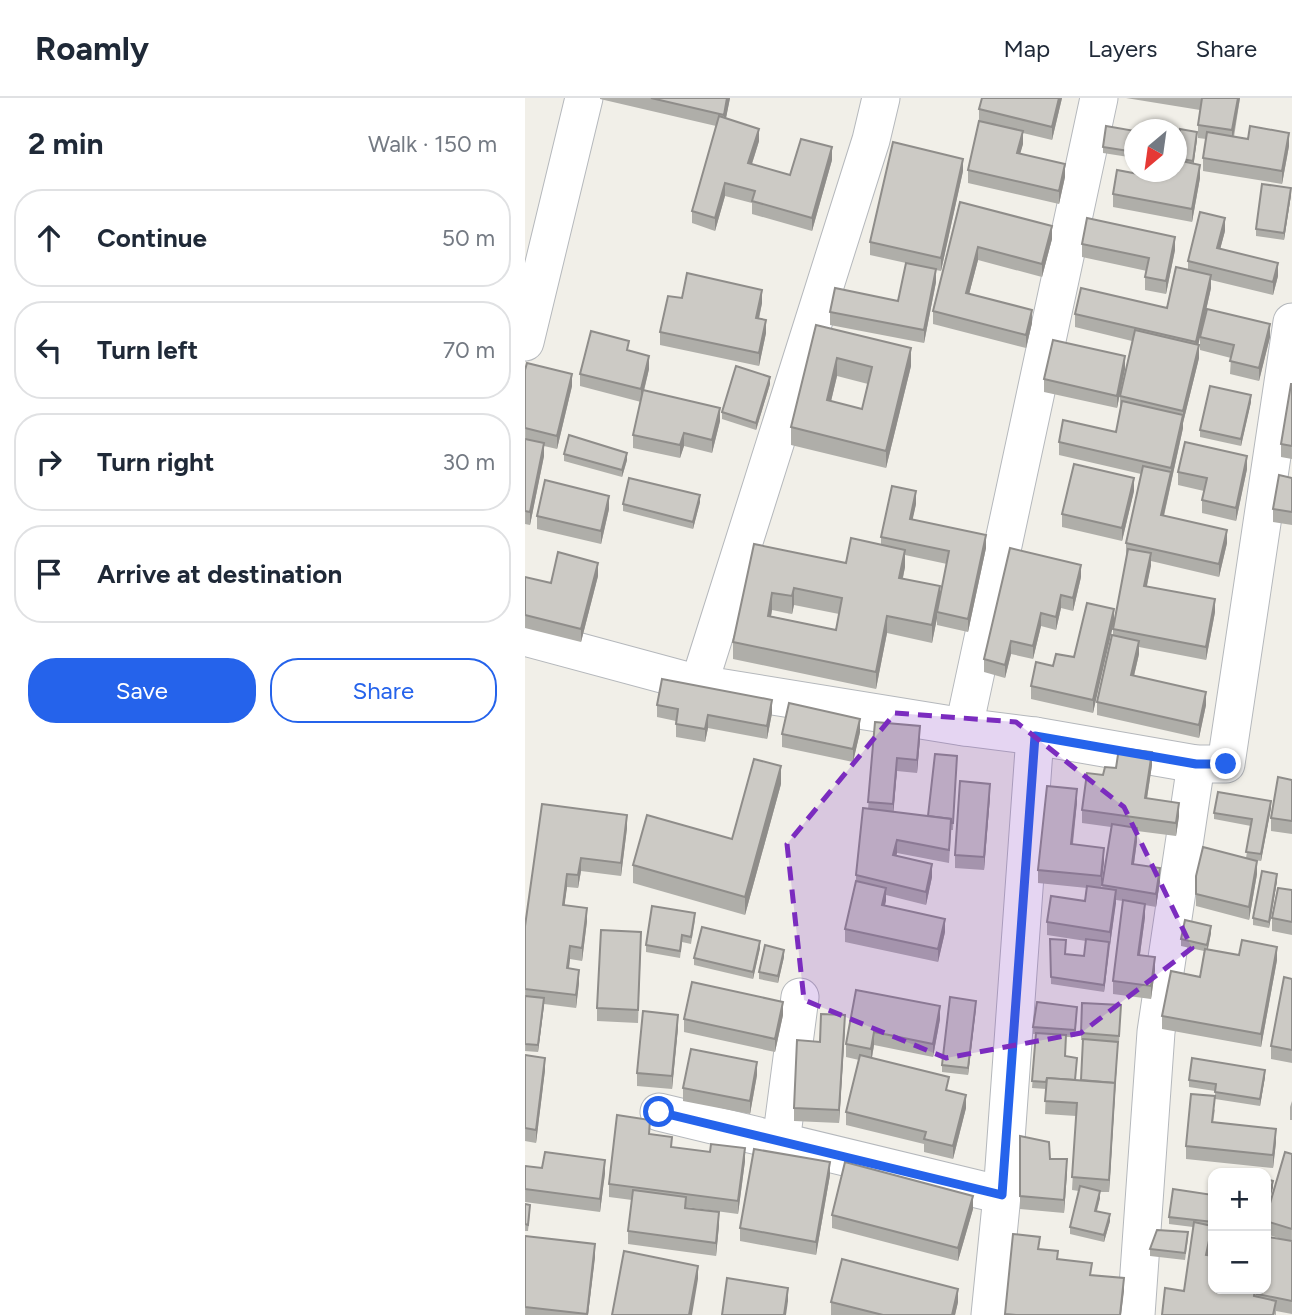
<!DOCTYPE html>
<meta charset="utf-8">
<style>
body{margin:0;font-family:Figtree,sans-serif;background:#f2f2f3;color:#1f2937}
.controls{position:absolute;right:21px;bottom:21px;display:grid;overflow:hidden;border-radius:14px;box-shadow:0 2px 5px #0004}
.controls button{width:63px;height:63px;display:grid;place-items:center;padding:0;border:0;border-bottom:2px solid #e0e1e3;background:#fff;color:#1f2937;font:35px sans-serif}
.compass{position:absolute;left:599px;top:21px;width:63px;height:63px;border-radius:50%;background:#fff;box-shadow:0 2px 5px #0004;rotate:209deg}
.stop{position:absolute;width:21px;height:21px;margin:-16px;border:5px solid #2563eb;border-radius:50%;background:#fff}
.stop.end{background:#2563eb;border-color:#fff;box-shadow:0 2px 7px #0008}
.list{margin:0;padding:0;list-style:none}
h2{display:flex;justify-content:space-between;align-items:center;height:91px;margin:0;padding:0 28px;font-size:30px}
h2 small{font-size:23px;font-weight:400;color:#747a83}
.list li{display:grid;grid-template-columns:46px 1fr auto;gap:21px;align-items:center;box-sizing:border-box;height:98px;margin:0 14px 14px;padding:0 14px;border:2px solid #e0e1e3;border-radius:28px}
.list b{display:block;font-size:26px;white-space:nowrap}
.list em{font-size:23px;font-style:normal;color:#747a83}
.actions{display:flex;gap:14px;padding:21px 28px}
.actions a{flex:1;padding:16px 0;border:2px solid #2563eb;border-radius:28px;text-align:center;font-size:24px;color:#2563eb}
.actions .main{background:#2563eb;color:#fff}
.icon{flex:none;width:38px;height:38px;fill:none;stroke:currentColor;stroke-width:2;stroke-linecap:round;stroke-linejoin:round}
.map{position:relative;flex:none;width:767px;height:1217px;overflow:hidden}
header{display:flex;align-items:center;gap:42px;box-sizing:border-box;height:98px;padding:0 35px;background:#fff;border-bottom:2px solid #e0e1e3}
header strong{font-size:33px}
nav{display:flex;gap:38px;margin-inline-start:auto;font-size:24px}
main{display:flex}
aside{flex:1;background:#fff}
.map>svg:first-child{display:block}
</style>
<header>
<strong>Roamly</strong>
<nav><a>Map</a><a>Layers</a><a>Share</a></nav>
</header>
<main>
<aside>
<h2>2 min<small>Walk · 150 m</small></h2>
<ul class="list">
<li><svg class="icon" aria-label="ahead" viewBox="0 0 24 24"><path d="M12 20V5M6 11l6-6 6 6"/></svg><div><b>Continue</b></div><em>50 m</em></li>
<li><svg class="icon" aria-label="left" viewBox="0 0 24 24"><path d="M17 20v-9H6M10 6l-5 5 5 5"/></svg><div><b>Turn left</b></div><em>70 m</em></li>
<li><svg class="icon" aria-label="right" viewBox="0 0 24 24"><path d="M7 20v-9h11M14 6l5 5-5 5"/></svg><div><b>Turn right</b></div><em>30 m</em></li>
<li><svg class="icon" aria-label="arrive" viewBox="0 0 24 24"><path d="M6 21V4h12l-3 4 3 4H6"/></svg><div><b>Arrive at destination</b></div></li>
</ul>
<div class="actions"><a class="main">Save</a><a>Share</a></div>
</aside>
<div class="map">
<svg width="767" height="1217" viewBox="0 0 767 1217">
<rect width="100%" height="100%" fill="#f1efe8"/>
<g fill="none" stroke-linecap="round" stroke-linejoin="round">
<!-- street casing -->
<g stroke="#b5b8bc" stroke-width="39">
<g id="street">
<polyline points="0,244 59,0"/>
<polyline points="0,539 174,586 439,629 510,638 671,666 701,666 767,224"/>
<polyline points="174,586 346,42 356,0"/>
<polyline points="439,629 574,0"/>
<polyline points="134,1014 477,1097"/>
<polyline points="256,1044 275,899"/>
<polyline points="465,1217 477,1097 510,638"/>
<polyline points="611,1217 631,934 671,666"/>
</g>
</g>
<!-- street -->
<use href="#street" stroke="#fff" stroke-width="37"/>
</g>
<!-- wall -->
<g fill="#afaea9" fill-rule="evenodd">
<polygon points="75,0 205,0 201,20 234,43 227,66 265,77 307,62 287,133 227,116 227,105 200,98 190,133 167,125 167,113 191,28 75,1"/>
<polygon points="537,0 527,42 498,35 498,46 495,55 540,79 534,106 443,85 443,72 454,24 454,11"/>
<polygon points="601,0 715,0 709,39 764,48 757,86 678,73 678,60 681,41 673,40 673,27 675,12"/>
<polygon points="610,33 610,60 578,55 578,49"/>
<polygon points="652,39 672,41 668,66 675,80 667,124 588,109 588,96 624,78 652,74"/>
<polygon points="438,73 416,173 411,172 411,184 399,245 305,227 305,214 373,203 381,165 345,157 345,144"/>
<polygon points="766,97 759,142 731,138 731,131"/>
<polygon points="435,104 527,141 517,179 453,162 444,196 507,225 501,250 408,226 408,213"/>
<polygon points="700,133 695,151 753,178 748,197 686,182 686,190 673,247 674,260 658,325 658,330 639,418 702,445 694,479 626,463 622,488 690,514 681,562 614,549 614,556 609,578 681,607 674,640 572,617 572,604 588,538 588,531 602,458 601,458 601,445 616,376 534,357 534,344 591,334 595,311 595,298 607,243 550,229 550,216 642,210 663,172 663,163"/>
<polygon points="557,146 650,152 641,196 620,192 620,179 622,173 557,159"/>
<polygon points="157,200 237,205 234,221 241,235 234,268 135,247 135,234"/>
<path d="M291,227l95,41 -25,102 -95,-23v-18zM312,278l31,8 -6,25 -31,-8z"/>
<polygon points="675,239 745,239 734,283 705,276 706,260 675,252"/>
<polygon points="104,253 124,271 119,293 195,323 187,355 159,348 155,360 108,350 108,337 116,304 55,288 55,276"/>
<polygon points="600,271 592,310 519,294 519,281"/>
<polygon points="0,272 47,288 32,351 19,348 19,358 5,427 0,426"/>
<polygon points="245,286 231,332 197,321 197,314"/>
<polygon points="767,286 767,361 756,359 756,346"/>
<polygon points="726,304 716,348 675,339 675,332"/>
<polygon points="39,356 102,362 97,379 39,363"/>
<polygon points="722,371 711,423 677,415 677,402 679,393 653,387 653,374"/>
<polygon points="767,380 767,427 748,424 748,411"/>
<polygon points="609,393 597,443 537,429 537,416"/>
<polygon points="175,404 168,431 98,413 98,406"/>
<path d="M391,406l-4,16 74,28 -18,84 -31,-7v-7l-5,25 -45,-10 -11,56 -143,-30v-17l21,-98 92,19 35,-18v-8zM380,457l42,9 -7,33 -37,-19 2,-11zM269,507l45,9 -3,16 -65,-14 1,-6 20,4z"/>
<polygon points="84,411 76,446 12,431 12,418"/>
<polygon points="73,478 56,544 0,530 0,479 26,485"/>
<polygon points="556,479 548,513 536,510 531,532 516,528 508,561 486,556 480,580 459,574 459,561"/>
<polygon points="589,511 568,615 506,601 506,588 549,559"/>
<polygon points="132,607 247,615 242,641 183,630 180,644 151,639 151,623 132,619"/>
<polygon points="350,624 395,641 392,675 372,673 368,714 403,718 432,658 428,732 426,732 424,765 372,755 371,758 407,779 401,807 361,797 360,807 420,834 413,864 320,844 320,831 331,783 331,777 343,711"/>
<polygon points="335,634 328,664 257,649 257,636"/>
<polygon points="627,667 622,700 654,718 651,738 612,733 612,743 609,766 635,783 631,809 620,807 620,819 615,857 630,872 626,901 588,896 588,883 598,803 591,802 579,894 526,886 525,841 541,849 541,856 559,858 561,843 522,837 522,824 560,803 562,790 513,785 513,772 552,704 548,746 579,763 576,790 577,790 586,729 557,725 557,712 578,677 591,670"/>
<polygon points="767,682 767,736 746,733 746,720"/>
<polygon points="256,686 220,817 108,785 108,767 207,741"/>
<polygon points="465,699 459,772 430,770 430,757"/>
<polygon points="17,706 102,730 96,778 56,773 53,790 42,789 39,807 62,823 57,863 45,861 44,870 54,885 51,910 19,906 13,954 0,953 0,828"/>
<polygon points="746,710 736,763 723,761 732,776 724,822 671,808 671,778 721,760 726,728 689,721 689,715"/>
<polygon points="752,783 744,830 728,827 728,820"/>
<polygon points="767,792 767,837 747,833 747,820"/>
<polygon points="170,822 166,846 157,844 155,860 121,854 121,847"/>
<polygon points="686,835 683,851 714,857 752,862 736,949 637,931 637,918 675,879 679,853 656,848 656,841"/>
<polygon points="116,847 113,925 72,923 72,910"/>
<polygon points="235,850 228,881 169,867 169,860"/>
<polygon points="259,859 253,885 234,881 234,874"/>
<polygon points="767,881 767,965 746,961 746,948"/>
<polygon points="331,892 415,921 408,959 349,947 347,960 424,993 441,1010 428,1061 399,1054 399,1046 321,1027 321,1014 334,962 321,959 321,946"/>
<polygon points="557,905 596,907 594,945 593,945 584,1094 575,1094 575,1100 572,1113 585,1123 579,1144 545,1136 545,1129 554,1093 547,1092 551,1018 520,1016 521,991 507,990 511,936 508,936 508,929 552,916 550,939 541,939 540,959 551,982 556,982 558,942 556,942"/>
<polygon points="451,910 443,977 417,974 417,967"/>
<polygon points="258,917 250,954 159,934 159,921"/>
<polygon points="320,929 314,1025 269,1023 269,1010 295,944"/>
<polygon points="153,930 147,991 112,988 112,975"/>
<polygon points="0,957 20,972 11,1045 0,1043"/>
<polygon points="232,977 225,1016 158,1003 158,990"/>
<polygon points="740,979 735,1008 690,1001 690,993 664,989 664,982"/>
<polygon points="767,1003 767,1022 765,1022 765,1009"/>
<polygon points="690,1011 688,1025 751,1044 748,1070 661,1061 661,1048"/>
<polygon points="125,1036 147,1049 220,1063 213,1116 161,1109 194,1127 191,1158 103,1146 103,1133 107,1102 84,1099 84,1086"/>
<polygon points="495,1038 542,1074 539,1115 495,1111"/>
<polygon points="767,1056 767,1216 751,1213 751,1217 659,1193 668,1129 644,1126 644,1119 688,1097 688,1131 687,1131 687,1146 684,1157 741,1191 759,1142 741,1136 741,1119"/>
<polygon points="0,1068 80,1075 75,1114 0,1104"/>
<polygon points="305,1077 291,1157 215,1143 215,1130"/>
<polygon points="0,1106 5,1114 3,1133 0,1133"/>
<polygon points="448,1111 433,1163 307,1130 307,1117"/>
<polygon points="0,1138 70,1159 63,1217 0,1217"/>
<polygon points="663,1141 660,1162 625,1158 625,1151"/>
<polygon points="306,1204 433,1204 430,1217 306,1217"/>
</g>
<!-- shaded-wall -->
<g fill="#8f8d8a">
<polygon points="202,0 205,0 199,30 199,17"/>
<polygon points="534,0 537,0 527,42 527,29"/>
<polygon points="713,0 715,0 707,45 707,32"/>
<polygon points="234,31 234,43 223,78 223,65"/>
<polygon points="498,33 498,46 492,67 492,55"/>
<polygon points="672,34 672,41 668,70 668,63"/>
<polygon points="764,35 764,48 757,86 757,73"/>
<polygon points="307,49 307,62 287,133 287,120"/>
<polygon points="438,61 438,73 416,173 416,160"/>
<polygon points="540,66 540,79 534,106 534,93"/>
<polygon points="675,67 675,80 667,124 667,111"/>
<polygon points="200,85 200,98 190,133 190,120"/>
<polygon points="766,90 766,97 759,142 759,135"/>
<polygon points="700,120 700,133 692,163 692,150"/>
<polygon points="527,128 527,141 517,179 517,166"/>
<polygon points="650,139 650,152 641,196 641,183"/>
<polygon points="453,149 453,162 441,208 441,195"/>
<polygon points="753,165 753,178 748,197 748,184"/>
<polygon points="411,171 411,184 399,245 399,232"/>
<polygon points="686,177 686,190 671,257 671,244"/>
<polygon points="237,192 237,205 231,233 231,220"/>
<polygon points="507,212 507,225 501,250 501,237"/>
<polygon points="241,222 241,235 234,268 234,255"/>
<polygon points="745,226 745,239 734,283 734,270"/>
<polygon points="674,247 674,260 658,325 658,330 636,430 636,417 658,319 658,313"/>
<polygon points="386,250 386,268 361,370 361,353"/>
<polygon points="124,258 124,271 116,304 116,291"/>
<polygon points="600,258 600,271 592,310 592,298"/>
<polygon points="312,260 312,278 302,320 302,302"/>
<polygon points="47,276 47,288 32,351 32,338"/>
<polygon points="245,279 245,286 231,332 231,325"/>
<polygon points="726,297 726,304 716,348 716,341"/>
<polygon points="195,310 195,323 187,355 187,342"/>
<polygon points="159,335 159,348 155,360 155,347"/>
<polygon points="19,345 19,358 5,427 5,414"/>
<polygon points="102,355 102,362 97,379 97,372"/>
<polygon points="722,358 722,371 711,423 711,410"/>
<polygon points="609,380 609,393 597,443 597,430"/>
<polygon points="391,393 391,406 385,434 385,421"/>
<polygon points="175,397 175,404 168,431 168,424"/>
<polygon points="84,398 84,411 76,446 76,433"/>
<polygon points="702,432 702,445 694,479 694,466"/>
<polygon points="461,437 461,450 443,534 443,521"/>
<polygon points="380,452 380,469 374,497 374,480"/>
<polygon points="626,455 626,468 619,501 619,488"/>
<polygon points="73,465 73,478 56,544 56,531"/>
<polygon points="556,467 556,479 548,513 548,500"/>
<polygon points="415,488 415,506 412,514 412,520 407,545 407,527"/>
<polygon points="269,490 269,507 267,516 267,498"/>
<polygon points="247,495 247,512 243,535 243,518"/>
<polygon points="536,497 536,510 531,532 531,519"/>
<polygon points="690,501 690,514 681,562 681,549"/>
<polygon points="589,511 589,524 568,615 568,602"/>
<polygon points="516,515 516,528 508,561 508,548"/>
<polygon points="362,518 362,535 351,591 351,574"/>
<polygon points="486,543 486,556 480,580 480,567"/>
<polygon points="614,543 614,556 606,590 606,577"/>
<polygon points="681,594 681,607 674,640 674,627"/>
<polygon points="247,602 247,615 242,641 242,628"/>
<polygon points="183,617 183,630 180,644 180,631"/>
<polygon points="335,621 335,634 328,664 328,651"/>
<polygon points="395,628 395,641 392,675 392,662"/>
<polygon points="627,654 627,667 620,713 620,700"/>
<polygon points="372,660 372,673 368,719 368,706"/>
<polygon points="256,668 256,686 220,817 220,799"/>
<polygon points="465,686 465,699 459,772 459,759"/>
<polygon points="552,691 552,704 546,759 546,746"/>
<polygon points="746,703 746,710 736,763 736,756"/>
<polygon points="654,705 654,718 651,738 651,725"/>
<polygon points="102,717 102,730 96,778 96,765"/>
<polygon points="612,730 612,743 607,779 607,766"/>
<polygon points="372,742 372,755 368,770 368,757"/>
<polygon points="579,750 579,763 576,791 576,778"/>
<polygon points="56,760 56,773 53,790 53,777"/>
<polygon points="732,763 732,776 724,822 724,809"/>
<polygon points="407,766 407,779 401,807 401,794"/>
<polygon points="635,770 635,783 631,809 631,796"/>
<polygon points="42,776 42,789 38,819 38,807"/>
<polygon points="752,776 752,783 744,830 744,824"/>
<polygon points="361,790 361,803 357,819 357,807"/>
<polygon points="591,792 591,805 585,847 585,834"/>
<polygon points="620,806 620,819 613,870 613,857"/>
<polygon points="62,810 62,823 57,863 57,850"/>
<polygon points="420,821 420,834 413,864 413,851"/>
<polygon points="686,828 686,835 682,854 682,847"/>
<polygon points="235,843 235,850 228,881 228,874"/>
<polygon points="584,844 584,851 579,894 579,887"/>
<polygon points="45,848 45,861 42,883 42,870"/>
<polygon points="752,849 752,862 736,949 736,936"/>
<polygon points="259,852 259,859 253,885 253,878"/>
<polygon points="630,859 630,872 626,901 626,888"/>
<polygon points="54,872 54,885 51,910 51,897"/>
<polygon points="19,900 19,907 13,954 13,947"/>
<polygon points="451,903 451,910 443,977 443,970"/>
<polygon points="258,904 258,917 250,954 250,941"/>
<polygon points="415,908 415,921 408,959 408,946"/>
<polygon points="153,917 153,930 147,991 147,978"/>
<polygon points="320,917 320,929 314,1025 314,1012"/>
<polygon points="349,934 349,947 346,964 346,951"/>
<polygon points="593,944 590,997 584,1094 584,1082"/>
<polygon points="20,960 20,972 11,1045 11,1032"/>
<polygon points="232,964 232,977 225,1016 225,1003"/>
<polygon points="740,972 740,979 735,1008 735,1001"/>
<polygon points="441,997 441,1010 428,1061 428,1048"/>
<polygon points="751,1031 751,1044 748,1070 748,1057"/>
<polygon points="220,1050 220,1063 213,1116 213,1103"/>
<polygon points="542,1061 542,1074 539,1115 539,1102"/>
<polygon points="80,1062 80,1075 75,1114 75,1101"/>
<polygon points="305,1064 305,1077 291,1157 291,1144"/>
<polygon points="748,1083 748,1090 741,1115 741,1109"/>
<polygon points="575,1093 575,1100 570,1119 570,1113"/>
<polygon points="448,1098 448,1111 433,1163 433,1150"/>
<polygon points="194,1114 194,1127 191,1158 191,1145"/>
<polygon points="585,1116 585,1123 579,1144 579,1137"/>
<polygon points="687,1128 687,1146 681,1174 681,1157"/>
<polygon points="70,1146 70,1159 63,1217 62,1217"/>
<polygon points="173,1168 173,1181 167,1217 164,1217"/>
<polygon points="599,1180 599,1193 596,1217 595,1217"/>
<polygon points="263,1190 263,1203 261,1217 259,1217"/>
<polygon points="433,1191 433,1204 430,1217 427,1217"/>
</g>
<!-- building -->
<g fill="#cccac5" stroke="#8f8d8a" stroke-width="2" fill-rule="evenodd">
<polygon points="126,0 202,0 199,17"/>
<polygon points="457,0 534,0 527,29 454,11"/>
<polygon points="677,0 713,0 707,32 673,27"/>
<polygon points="194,18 234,31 223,65 265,77 276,41 307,49 287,120 227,103 230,93 200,85 190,120 167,113"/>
<polygon points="454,23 498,33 492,55 540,66 534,93 443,72"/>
<polygon points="581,28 610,33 610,54 578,49"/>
<polygon points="725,28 764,35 757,73 678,60 682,34 723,41"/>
<polygon points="655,31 672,34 668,63 652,60 652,39 654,40"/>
<polygon points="368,44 438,61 416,160 345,144"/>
<polygon points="652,62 675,67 667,111 588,96 592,72 624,78 625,74 652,74"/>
<polygon points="737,86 766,90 759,135 731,131"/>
<polygon points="435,104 527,128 517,166 453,149 441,195 507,212 501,237 408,213"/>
<polygon points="675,114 700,120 692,150 753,165 748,184 663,163"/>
<polygon points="562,120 650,139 641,183 620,179 624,160 557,146"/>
<polygon points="381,165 411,171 399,232 305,214 310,190 373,203"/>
<polygon points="651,169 686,177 671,244 550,216 556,190 642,210"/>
<polygon points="162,175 237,192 231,220 241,222 234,255 135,234 143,198 157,200"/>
<polygon points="682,211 745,226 734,270 705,263 709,247 675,239"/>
<path d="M291,227l95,23 -25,103 -95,-24zM312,260l35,9 -10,42 -35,-9z"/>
<polygon points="610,232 674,247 658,313 595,298"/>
<polygon points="66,233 104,243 102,252 124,258 116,291 55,276"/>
<polygon points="528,242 600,258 592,298 519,281"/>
<polygon points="2,265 47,276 32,338 0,330 0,272"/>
<polygon points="211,268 245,279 231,325 197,314"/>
<polygon points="766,286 767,286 767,348 756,346"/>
<polygon points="685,288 726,297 716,341 675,332"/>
<polygon points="118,292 195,310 187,342 159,335 155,347 108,337"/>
<polygon points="597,303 658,317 646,370 534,344 538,322 591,334"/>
<polygon points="44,337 102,355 97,372 39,356"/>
<polygon points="0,341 19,345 5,414 0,413"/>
<polygon points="660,344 722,358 711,410 677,402 682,380 653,374"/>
<polygon points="549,366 609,380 597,430 537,416"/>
<polygon points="618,368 646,374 636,417 702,432 694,466 601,445"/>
<polygon points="754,377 767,380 767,414 748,411"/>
<polygon points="104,380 175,397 168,424 98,406"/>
<polygon points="20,382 84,398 76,433 12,418"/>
<polygon points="367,388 391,393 385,421 461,437 443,521 412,514 424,453 356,439"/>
<path d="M326,440l54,12 -6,28 41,8 -8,39 -45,-9 -11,56 -143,-30 21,-98 92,19zM269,490l48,10 -6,32 -68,-14 4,-23 20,3z"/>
<polygon points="485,450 556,467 548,500 536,497 531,519 516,515 508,548 486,543 480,567 459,561"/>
<polygon points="603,451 626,455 619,488 690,501 681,549 588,531"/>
<polygon points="33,454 73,465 56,531 0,517 0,479 26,485"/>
<polygon points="562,505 589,511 568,602 506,588 511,564 528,568 531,556 549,559"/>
<polygon points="587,537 614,543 606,577 681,594 674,627 572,604"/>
<polygon points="137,581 247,602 242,628 183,617 180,631 151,626 153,611 132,607"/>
<polygon points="264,605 335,621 328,651 257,636"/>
<polygon points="350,624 395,628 392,662 372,660 368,706 343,704"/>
<polygon points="594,650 627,654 620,700 654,705 651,725 557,712 562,675 578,677 580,669 591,670"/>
<polygon points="410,656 432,658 428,725 426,725 426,721 403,718"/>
<polygon points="229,661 256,668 220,799 108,767 122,717 207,741"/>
<polygon points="753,679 767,682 767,723 746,720"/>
<polygon points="435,683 465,686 459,759 430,757"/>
<polygon points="522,688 552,691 546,746 579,750 576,778 513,772"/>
<polygon points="693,694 746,703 736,756 721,754 727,721 689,715"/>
<polygon points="17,706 102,717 96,765 56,760 53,777 42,776 38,807 62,810 57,850 45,848 42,870 54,872 51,897 0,891 0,828"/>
<polygon points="338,710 426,721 424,752 372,742 368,757 407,766 401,794 331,777"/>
<polygon points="587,726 612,730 607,766 635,770 631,796 577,787"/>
<polygon points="678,749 732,763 724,809 671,796 671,778"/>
<polygon points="737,773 752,776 744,824 728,820"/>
<polygon points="331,783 361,790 357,807 420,821 413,851 320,831"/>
<polygon points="562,788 591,792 585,834 522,824 526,798 560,803"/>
<polygon points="753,790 767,792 767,824 747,820"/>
<polygon points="598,802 620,806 613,857 630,859 626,888 588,883"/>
<polygon points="127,808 170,815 166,839 157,837 155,853 121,847"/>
<polygon points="660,822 686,828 682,847 656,841"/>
<polygon points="177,829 235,843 228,874 169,860"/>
<polygon points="76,832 116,834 113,912 72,910"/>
<polygon points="525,841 541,842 540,856 559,858 561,841 584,844 579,887 526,879"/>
<polygon points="717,842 752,849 736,936 637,918 646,873 675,879 680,851 714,857"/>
<polygon points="240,847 259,852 253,878 234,874"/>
<polygon points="759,879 767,881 767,952 746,948"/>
<polygon points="167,884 258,904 250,941 159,921"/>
<polygon points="331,892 415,908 408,946 349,934 346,951 321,946"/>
<polygon points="0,898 19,900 13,947 0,946"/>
<polygon points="425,899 451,903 443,970 417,967"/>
<polygon points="512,904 552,909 550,932 508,929"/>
<polygon points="557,905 596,907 594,938 556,935"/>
<polygon points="118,913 153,917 147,978 112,975"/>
<polygon points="296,916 320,917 314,1012 269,1010 272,942 295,944"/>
<polygon points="511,935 541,937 540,958 552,960 550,982 522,980 521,984 507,983"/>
<polygon points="558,941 593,944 590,985 556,982"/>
<polygon points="166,951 232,964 225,1003 158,990"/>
<polygon points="0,957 20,960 11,1032 0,1030"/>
<polygon points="335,957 424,979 421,992 441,997 428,1048 399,1041 401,1034 321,1014"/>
<polygon points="667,960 740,972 735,1001 690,994 691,986 664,982"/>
<polygon points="522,980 590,985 584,1082 547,1079 552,1005 520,1003"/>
<polygon points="666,996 690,998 687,1024 751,1031 748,1057 661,1048"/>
<polygon points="92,1017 125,1022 124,1036 147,1039 146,1049 185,1054 186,1046 220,1050 213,1103 84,1086"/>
<polygon points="495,1038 524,1044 525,1061 542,1061 539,1102 495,1098"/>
<polygon points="229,1051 305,1064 291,1144 215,1130"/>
<polygon points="20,1054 80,1062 75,1101 0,1091 0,1068 17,1070"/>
<polygon points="760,1054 767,1056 767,1131 741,1123 741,1119"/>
<polygon points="320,1064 448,1098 433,1150 307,1117"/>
<polygon points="741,1081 748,1083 741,1109"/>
<polygon points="555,1088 575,1093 570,1113 585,1116 579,1137 545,1129"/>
<polygon points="648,1091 688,1097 688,1124 644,1119"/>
<polygon points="108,1092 161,1099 160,1110 194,1114 191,1145 103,1133"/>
<polygon points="0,1106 5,1107 3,1127 0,1126"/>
<polygon points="669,1124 687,1128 681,1157 688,1158 688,1191 730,1191 729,1198 751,1203 748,1217 637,1217 640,1190 659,1193"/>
<polygon points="632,1132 663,1134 660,1155 625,1151"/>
<polygon points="488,1136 515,1139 513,1151 533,1153 532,1161 567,1165 565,1177 599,1180 595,1217 491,1217 480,1216"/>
<polygon points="0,1138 70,1146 62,1216 0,1209"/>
<polygon points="743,1139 767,1143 767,1203 732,1196 733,1191 741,1191 741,1150"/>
<polygon points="99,1153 173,1168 164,1217 87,1217"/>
<polygon points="317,1161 433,1191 427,1217 358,1217 306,1204"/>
<polygon points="202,1180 263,1190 259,1217 197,1217"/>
</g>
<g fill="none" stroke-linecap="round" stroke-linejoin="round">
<!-- route -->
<polyline stroke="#2563eb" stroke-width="9" points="134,1014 477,1097 510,638 671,666 701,666"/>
</g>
<!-- marked area -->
<path fill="#7b2cbf" fill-opacity="0.2" stroke="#7b2cbf" stroke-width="5" stroke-dasharray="14 9" stroke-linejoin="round" d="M370,615l121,9 108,85 68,141 -111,85 -135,25 -142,-58 -17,-156z"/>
</svg>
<div class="controls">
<button>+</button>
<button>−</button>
</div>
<svg class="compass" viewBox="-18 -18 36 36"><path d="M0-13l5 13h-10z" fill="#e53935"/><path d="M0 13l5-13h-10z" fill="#747a83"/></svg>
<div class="stop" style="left:134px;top:1014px"></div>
<div class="stop end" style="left:701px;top:666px"></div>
</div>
</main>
